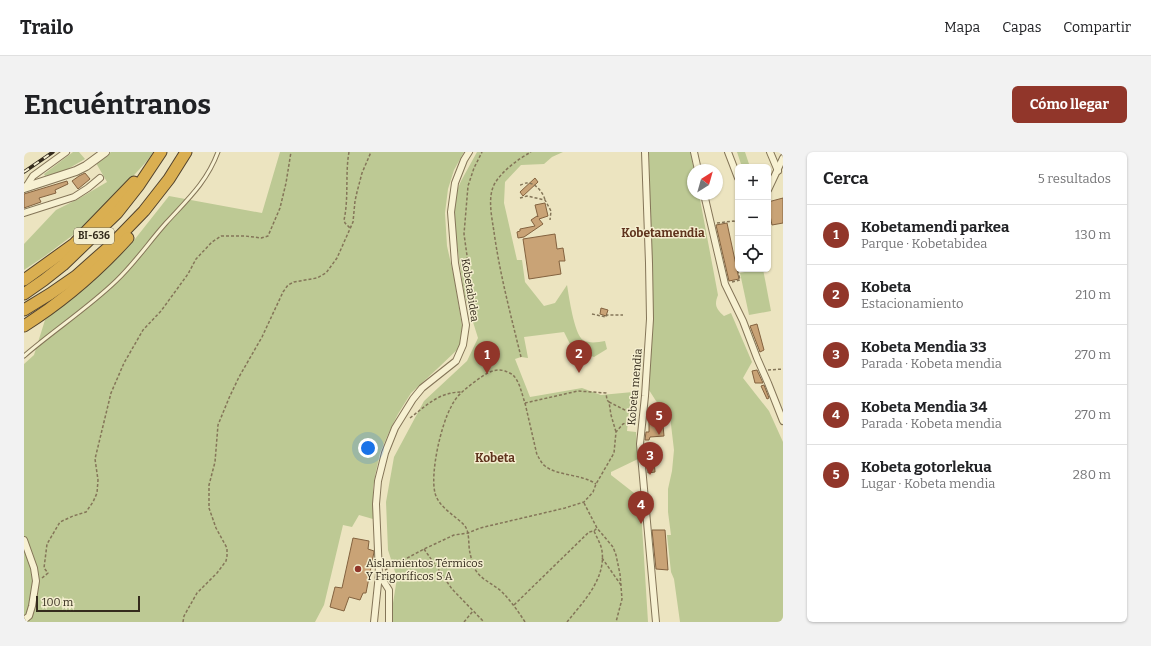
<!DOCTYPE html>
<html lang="es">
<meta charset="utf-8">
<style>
body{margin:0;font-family:Bitter,serif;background:#f2f2f2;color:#202124}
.controls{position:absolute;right:12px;top:12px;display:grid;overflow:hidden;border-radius:6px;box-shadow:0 1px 3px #0004}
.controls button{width:36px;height:36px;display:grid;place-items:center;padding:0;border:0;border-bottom:1px solid #e0e0e0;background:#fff;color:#202124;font:20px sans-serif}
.compass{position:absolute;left:663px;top:12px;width:36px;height:36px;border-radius:50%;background:#fff;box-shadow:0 1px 3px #0004;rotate:37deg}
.scale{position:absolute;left:12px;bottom:10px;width:104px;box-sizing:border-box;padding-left:4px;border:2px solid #342b1c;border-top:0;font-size:11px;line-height:14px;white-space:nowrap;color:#342b1c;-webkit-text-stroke:3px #f4eecf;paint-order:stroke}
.you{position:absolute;left:344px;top:296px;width:14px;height:14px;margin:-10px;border:3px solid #fff;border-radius:50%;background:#1a73e8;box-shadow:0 0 0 6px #1a73e833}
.badge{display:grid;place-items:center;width:26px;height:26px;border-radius:50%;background:#91362a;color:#fff;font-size:13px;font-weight:700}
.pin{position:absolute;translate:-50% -33px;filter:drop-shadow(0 1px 2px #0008)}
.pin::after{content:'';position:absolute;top:21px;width:14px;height:12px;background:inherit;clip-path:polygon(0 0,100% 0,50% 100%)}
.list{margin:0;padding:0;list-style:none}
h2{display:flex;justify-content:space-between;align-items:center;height:52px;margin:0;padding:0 16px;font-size:17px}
h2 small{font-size:13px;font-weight:400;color:#757577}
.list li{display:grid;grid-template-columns:26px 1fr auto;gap:12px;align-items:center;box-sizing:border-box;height:60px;padding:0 16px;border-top:1px solid #e0e0e0}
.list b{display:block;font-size:15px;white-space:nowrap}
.list p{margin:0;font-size:13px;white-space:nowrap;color:#757577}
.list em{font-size:13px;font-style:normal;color:#757577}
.icon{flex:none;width:22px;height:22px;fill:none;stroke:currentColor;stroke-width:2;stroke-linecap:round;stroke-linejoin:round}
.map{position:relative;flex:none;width:759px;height:470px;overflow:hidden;border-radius:6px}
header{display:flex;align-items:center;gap:24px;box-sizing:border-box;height:56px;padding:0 20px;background:#fff;border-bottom:1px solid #e0e0e0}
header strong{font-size:19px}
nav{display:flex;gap:22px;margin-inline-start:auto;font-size:14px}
.intro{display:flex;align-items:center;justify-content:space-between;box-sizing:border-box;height:96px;padding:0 24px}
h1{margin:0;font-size:28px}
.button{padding:10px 18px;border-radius:6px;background:#91362a;color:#fff;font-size:14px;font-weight:700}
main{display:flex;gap:24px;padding:0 24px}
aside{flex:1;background:#fff;border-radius:6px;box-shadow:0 1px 3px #0004}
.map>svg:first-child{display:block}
</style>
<header>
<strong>Trailo</strong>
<nav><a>Mapa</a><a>Capas</a><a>Compartir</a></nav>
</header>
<div class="intro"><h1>Encuéntranos</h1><a class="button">Cómo llegar</a></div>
<main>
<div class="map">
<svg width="759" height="470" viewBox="0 0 759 470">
<rect width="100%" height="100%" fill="#ece4c0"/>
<!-- green -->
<g fill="#bdc994">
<polygon points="49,0 55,0 61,7 42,18 21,24 20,22"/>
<polygon points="87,0 129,0 123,9 89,46 61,74 21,104 0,118 0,92 32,58 54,47 83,30 72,11"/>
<polygon points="256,0 440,0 430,18 424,37 421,61 423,94 430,125 439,180 435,196 413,217 387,241 374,262 365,280 356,301 352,319 349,336 349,367 335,363 328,375 319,373 300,453 291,470 0,470 0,212 10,203 21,168 70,128 111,87 145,44 238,61"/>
<path d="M453,0h86l-11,5 -8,7 -23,1 -16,17 -1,21 13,57h5l3,22 19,24 11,-3 12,-18c2,11 7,49 16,55 7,4 15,2 22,1l2,8 -13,8 -22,-9 -8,-16 -40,5 4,21 -7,-1 -6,2 15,38 52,-9 19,7 32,-3 -4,20 -2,19 9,1 2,27 -27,13v3l23,18 6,1 8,128h-258l7,-44 -9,-28 -2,-48 8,-45 30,-56 43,-40 11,-23 -14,-45 -9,-63v-35l6,-14z"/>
<path d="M625,0h42l3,18h-1v24h6l19,101c-4,10 -2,14 6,21l7,-3 21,49 -9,16 26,33 14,31v180h-103l-6,-43 -3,-7 -4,-37h4l-3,-23v-23l4,-18 2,-21 -4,-34 -14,-15 -7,-11 4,-86 -3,-75z"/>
<polygon points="713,0 721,0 726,15 718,15"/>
<polygon points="735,117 739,117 747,159 725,163 716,121"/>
</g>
<!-- building -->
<g fill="#c9a376" stroke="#83623f">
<polygon points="61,21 66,27 54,37 48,29 55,24"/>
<polygon points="511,26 514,30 499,44 496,40"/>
<polygon points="43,29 44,32 31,38 32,41 15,46 17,50 0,56 0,42"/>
<polygon points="759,46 759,71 748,73 744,54 744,50"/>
<polygon points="521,51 524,64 515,67 519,72 500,85 494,86 493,80 496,79 496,77 511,74 507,68 513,64 514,65 511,53"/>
<polygon points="703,71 715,127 705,129 692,73"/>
<polygon points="531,82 533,97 539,96 541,109 535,109 537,122 505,127 499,87"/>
<polygon points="577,156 584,158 582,164 576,162"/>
<polygon points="733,172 740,198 736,200 726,174"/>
<polygon points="733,218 739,231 731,231 728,219"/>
<polygon points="740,233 745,246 743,247 737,234"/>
<polygon points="638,263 640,284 626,285 625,288 621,288 622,280 625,280 625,264"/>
<polygon points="623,308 630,308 631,320 624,321"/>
<polygon points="628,378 641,378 644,418 632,417"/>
<polygon points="329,386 345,389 344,397 350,399 350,400 342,441 339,441 336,448 325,445 320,459 306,455 311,435 318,436"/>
</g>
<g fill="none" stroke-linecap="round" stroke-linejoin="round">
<!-- service casing -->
<g stroke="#847558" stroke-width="5">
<path id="service" d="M0,204c30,-26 64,-48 92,-75 19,-18 33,-39 50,-58 21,-23 41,-41 52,-71"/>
</g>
<!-- minor casing -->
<g stroke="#847558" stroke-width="8">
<g id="minor">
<polyline points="621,0 625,111 626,167 621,244 616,292 632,470"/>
<polyline points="670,0 674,18"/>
<polyline points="704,0 714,26"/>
<polyline points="746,0 754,19"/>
<polyline points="2,35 9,24 42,0"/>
<polyline points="744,38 759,6"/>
<polyline points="680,42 701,132 719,169 733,206 744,231 759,269"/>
<polyline points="0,61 50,45 64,36 76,26"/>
<polyline points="0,388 10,416 12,429 8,454 5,464 0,468"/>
<polyline points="355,422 365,438 365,470"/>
<polyline points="350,470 355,422 352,352 354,329 361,301 371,276 389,247 398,236 432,209 439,193 442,173 431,111 427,60 431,31 440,8 445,0"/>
</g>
</g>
<!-- tertiary casing -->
<g stroke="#847558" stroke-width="10">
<polyline id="tertiary" points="0,36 52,19 62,14 81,0"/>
</g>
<!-- motorway casing -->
<g stroke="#52432d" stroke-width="13">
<g id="motorway">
<polyline points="0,128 50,92 110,30"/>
<polyline points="0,142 20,128 39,113 93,61 115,33 137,0"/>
<polyline points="0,158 26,142 52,124 87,93 120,59 145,27 162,0"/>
<path d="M0,174c38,-24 74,-55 104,-88"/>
</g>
</g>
<!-- path -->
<g stroke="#847558" stroke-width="1.5" stroke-dasharray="3 2" stroke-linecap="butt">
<path d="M325,0c-4,22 0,45 -5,68l1,3 5,5"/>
<path d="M496,33c1,0 5,-2 6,-2 9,-1 17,9 19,17"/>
<polyline points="496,46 503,44 521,48 527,59 526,68"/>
<polyline points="693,71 710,69 714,72"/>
<polyline points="708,130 716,128 714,119"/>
<polyline points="446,153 446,125 440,82 444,34 450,16 458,0"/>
<polyline points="568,162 582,165 583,163 599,163"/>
<path d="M497,205c-10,-41 -21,-82 -27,-125 -2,-14 -6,-31 -1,-45 6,-14 25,-28 38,-35"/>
<polyline points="744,218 759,217"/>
<polyline points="585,250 605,260"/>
<path d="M501,251l12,52c3,4 4,8 8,11 12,10 37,8 51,18"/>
<path d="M386,266c17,-13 29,-26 52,-26"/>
<polyline points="560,351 573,376 589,395 592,403 596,422 598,447 592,470"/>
<polyline points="400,397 428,437 460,470"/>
<polyline points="578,406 597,433"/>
<polyline points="361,418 400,397 430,383 444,381 456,376 541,356 560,350 569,340 572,332 590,301 592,280 599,272 604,270"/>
<polyline points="18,426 24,421 20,416 23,392 36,370 49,364 62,360 69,350 73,341 74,328 71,307 87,241 100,211 119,178 137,159 164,122 172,107 188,90 197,84 221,84 237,86 244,84 256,56 262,31 267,0"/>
<polyline points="490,453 565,380 570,379 573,376"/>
<polyline points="159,470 160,464 173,441 193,421 202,409 203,404 203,396 192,376 185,356 185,333 191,310 194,273 205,246 215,225 238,185 259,140 264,133 270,130 293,126 302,121 313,106 329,70 331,49 333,40 338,21 347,0"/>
<polyline points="440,470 449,459"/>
<path d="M501,470c-7,-11 -14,-21 -24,-31 -9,-8 -22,-12 -27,-24 -2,-4 -3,-10 -4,-14 -2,-8 0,-20 -5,-27 -10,-11 -26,-18 -30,-33 -5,-20 6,-68 16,-86 5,-11 13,-17 22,-24 10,-7 19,-16 32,-12 3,1 7,3 8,4 7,7 9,20 12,28l53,-12 28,2 1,7 2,2 2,13 5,17"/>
<path d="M543,470c16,-20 39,-43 35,-71 -1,-7 -5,-13 -8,-20"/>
</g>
<!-- service -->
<use href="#service" stroke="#f7f1d2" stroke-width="3"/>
<!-- minor -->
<use href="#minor" stroke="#f7f1d2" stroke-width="6"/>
<!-- tertiary -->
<use href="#tertiary" stroke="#f7f1d2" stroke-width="8"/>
<!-- motorway -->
<use href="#motorway" stroke="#daaf51" stroke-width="11"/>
<!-- rail casing -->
<g stroke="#342b1c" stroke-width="3.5">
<polyline id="rail" points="0,20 29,0"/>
</g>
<!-- rail -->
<use href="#rail" stroke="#f4eecf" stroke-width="2" stroke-dasharray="6" stroke-linecap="butt"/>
</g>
<!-- markers -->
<circle fill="#91362a" stroke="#f4eecf" stroke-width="1.5" cx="334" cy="417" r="4"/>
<g text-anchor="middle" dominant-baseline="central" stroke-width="3" stroke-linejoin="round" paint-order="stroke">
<!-- shield labels -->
<rect fill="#f4eecf" stroke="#6e6652" stroke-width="1" x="50" y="76" width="40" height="16" rx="3"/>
<g font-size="10" font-weight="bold" fill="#342b1c">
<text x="70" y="84">BI-636</text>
</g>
<!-- street labels -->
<g font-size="11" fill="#342b1c" stroke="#f4eecf">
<text transform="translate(446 138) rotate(81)">Kobetabidea</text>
<text transform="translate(611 235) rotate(-85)">Kobeta mendia</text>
</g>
<!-- poi labels -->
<g font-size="11" fill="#342b1c" stroke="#f4eecf" text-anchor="start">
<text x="342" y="411">Aislamientos Térmicos<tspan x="342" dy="13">Y Frigoríficos S A</tspan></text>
</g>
<!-- neighbourhood labels -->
<g font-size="12" font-weight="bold" fill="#5f331d" stroke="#f4eecf">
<text x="639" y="81">Kobetamendia</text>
<text x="471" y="306">Kobeta</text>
</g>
</g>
</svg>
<div class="controls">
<button>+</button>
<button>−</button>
<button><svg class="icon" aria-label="locate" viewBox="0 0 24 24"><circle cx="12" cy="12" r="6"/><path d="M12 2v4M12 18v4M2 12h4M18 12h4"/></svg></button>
</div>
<svg class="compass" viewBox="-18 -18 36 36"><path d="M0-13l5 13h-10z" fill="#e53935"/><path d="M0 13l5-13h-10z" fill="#757577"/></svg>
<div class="scale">100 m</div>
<div class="you"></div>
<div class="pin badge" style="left:463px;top:222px">1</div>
<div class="pin badge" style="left:555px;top:221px">2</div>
<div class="pin badge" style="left:626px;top:323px">3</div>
<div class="pin badge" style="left:617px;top:372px">4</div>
<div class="pin badge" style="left:635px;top:283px">5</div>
</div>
<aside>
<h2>Cerca<small>5 resultados</small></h2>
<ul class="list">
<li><span class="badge">1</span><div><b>Kobetamendi parkea</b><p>Parque · Kobetabidea</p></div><em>130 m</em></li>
<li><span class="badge">2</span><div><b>Kobeta</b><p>Estacionamiento</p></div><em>210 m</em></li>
<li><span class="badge">3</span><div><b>Kobeta Mendia 33</b><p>Parada · Kobeta mendia</p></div><em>270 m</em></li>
<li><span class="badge">4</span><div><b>Kobeta Mendia 34</b><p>Parada · Kobeta mendia</p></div><em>270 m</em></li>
<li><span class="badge">5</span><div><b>Kobeta gotorlekua</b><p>Lugar · Kobeta mendia</p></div><em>280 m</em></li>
</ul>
</aside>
</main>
